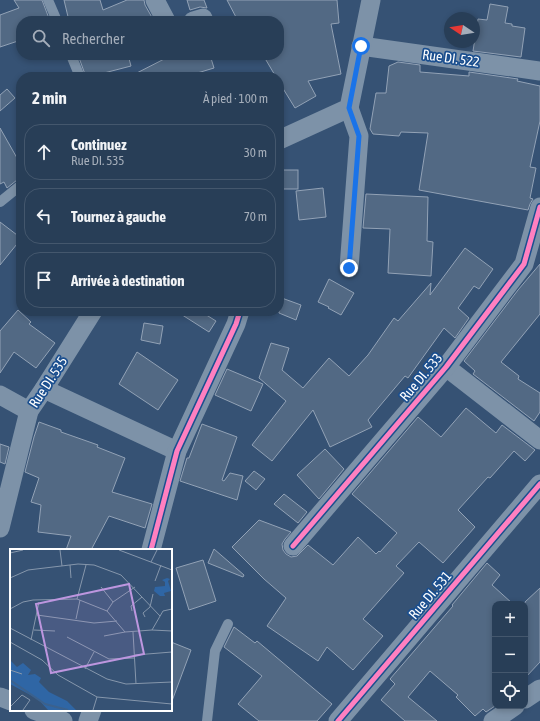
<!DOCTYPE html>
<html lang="fr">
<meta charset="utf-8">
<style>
body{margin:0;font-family:"Asap Condensed",sans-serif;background:#344961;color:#f1f3f6}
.controls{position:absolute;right:12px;bottom:12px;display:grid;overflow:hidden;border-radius:8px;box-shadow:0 2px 6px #0003}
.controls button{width:36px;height:36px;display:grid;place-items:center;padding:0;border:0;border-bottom:1px solid #44576d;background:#283e57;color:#f1f3f6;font:20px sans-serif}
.compass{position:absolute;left:444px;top:12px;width:36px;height:36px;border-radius:50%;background:#283e57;box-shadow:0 2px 6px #0003;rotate:282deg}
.stop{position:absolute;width:12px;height:12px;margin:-9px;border:3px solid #1a73e8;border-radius:50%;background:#fff}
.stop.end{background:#1a73e8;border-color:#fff;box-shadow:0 1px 4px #0008}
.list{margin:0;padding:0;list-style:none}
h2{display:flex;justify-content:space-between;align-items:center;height:52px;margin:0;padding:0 16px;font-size:17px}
h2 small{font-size:13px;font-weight:400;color:#a5aeba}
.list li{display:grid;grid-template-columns:26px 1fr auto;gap:12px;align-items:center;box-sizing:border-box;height:56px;margin:0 8px 8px;padding:0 8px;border:1px solid #44576d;border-radius:16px}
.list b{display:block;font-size:15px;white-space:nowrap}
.list p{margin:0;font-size:13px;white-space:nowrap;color:#a5aeba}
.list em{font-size:13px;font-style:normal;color:#a5aeba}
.icon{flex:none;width:22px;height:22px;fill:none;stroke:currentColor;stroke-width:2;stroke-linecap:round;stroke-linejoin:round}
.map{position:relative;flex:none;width:540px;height:721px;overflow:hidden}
.search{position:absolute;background:#283e57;box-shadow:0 2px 6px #0003;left:16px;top:16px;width:268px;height:44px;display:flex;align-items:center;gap:10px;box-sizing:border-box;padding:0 14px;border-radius:16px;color:#a5aeba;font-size:15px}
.panel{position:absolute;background:#283e57;box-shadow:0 2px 6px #0003;left:16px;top:72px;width:268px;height:244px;border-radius:16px}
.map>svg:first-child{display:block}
</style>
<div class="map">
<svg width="540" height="721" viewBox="0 0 540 721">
<rect width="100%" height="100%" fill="#365274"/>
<!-- building -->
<g fill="#526984" stroke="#92a2b6">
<polygon points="14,0 42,0 50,21 21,21 21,40 0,47 0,15 19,8"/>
<polygon points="64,0 100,0 103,10 127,0 144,0 145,5 154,21 69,21"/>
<polygon points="187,0 204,0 207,8 200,7 190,10"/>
<polygon points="227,0 337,0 339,23 331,24 341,74 308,81 316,96 295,108 279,82 279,77 276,77 263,55 279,55 279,21 238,21"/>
<polygon points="490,4 508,7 505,23 512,24 512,26 525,28 521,57 473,51 478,19 487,20"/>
<polygon points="78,55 128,55 131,66 104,73 105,77 86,77"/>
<polygon points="172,55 210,55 214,68 184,77 129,77"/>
<polygon points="398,62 420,65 420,72 469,76 469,72 518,79 517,81 540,86 540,121 530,167 536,168 530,198 533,199 530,204 528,210 419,190 428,133 401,132 399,136 373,134 370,129 376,93 386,93 389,66"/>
<polygon points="7,89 15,98 0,111 0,95"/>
<polygon points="0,128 21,165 21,179 17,180 7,188 4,182 0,184"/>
<rect x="280" y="170" width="18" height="19"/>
<polygon points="323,188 326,217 299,220 296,191"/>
<polygon points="366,194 428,197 427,241 433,242 431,276 388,273 390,229 363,228"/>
<polygon points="0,222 21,238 21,239 0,265"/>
<polygon points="465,248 493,269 479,289 474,286 458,308 469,318 455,338 444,328 408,378 405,376 368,420 372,427 330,447 313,410 272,461 252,445 286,401 259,378 271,343 289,348 282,370 303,388 329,358 349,376 368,355 394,318 398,321 431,283 430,295"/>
<polygon points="540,264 540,314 501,362 519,376 518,379 540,393 540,412 534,421 473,374 475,371 464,361 518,290"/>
<polygon points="329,279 354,293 341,315 328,308 329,307 318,302"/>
<polygon points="279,297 301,305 296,320 279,313"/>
<polygon points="18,310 31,322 29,324 55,343 36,368 14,352 0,373 0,331"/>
<polygon points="176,311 200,311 216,321 209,332"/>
<polygon points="144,323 163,326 160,344 141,340"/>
<polygon points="137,352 178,380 158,410 119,384"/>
<polygon points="227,369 263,384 251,411 215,395"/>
<polygon points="466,408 496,433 502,425 535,450 525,461 514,451 490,478 488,477 458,510 475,527 443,563 419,542 396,566 404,573 363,619 383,636 353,670 327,647 318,661 267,626 286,598 264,579 232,547 259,520 291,532 285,539 282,544 283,550 286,554 291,557 297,556 308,545 333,565 358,537 376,554 379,551 380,552 397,533 352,494 418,417 441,437"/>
<polygon points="39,422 61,430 61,432 98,445 97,447 125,458 112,492 152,504 145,528 109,516 91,550 66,550 71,536 38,532 41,505 31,502 39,478 25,472 34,437"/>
<polygon points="202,424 237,437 222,480 224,481 230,473 243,476 237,500 180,481 187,458 189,458"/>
<polygon points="0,444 9,447 5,464 0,462"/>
<polygon points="325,449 344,469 319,499 297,475"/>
<polygon points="254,471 265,479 256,490 245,481"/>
<polygon points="284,494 307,512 298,523 274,504"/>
<polygon points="214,549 244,575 243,577 208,563"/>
<polygon points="203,560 216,601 189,610 176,568"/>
<polygon points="487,563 500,575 492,585 513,604 495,604 495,706 486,712 483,709 475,716 456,697 458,695 430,671 408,697 437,721 405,721 381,700 395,684 390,679 453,606 452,605"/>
<polygon points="540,588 540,662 525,678 525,602"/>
<polygon points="234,627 255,643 257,641 332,704 317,721 259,721 238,704 262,676 224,647"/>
<polygon points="171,642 191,650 172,701 171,701"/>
</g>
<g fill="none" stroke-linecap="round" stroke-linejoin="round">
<!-- lane -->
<g stroke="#7d92a8" stroke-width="10">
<polyline points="48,0 57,21"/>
<polyline points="71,55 80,77"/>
<polyline points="0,202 21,185"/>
<polyline points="207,721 215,651 228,624"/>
</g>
<!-- street -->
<g stroke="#7d92a8" stroke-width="19">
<polyline points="155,0 166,21"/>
<polyline points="193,21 203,18"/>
<polyline points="361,46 540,71"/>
<polyline points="349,108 359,136 349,268"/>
<polyline points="279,140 349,108 371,0"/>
<polyline points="446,367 540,440"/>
<polyline points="44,389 177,451"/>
<polyline points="0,395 29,411"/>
<polyline points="0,528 29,411 44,389 93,311"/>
<polyline points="293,546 446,367 524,264 540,207"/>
<polyline points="151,550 177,451 236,324 240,311"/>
<polyline points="0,697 11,701"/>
<polyline points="525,699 540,689"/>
<polyline points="34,710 63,721"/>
<polyline points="88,721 92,710"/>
<polyline points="338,721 540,484"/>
<polyline points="493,721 515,706"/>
</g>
<!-- cycleway casing -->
<g stroke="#1b4f8f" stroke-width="8">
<g id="cycleway">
<polyline points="293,546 446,367 524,264 540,207"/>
<polyline points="151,550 177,451 236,324 240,311"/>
<polyline points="338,721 540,484"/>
</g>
</g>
<!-- cycleway -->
<use href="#cycleway" stroke="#ff80c0" stroke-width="5"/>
</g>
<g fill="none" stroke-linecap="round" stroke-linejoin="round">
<!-- route -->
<polyline stroke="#1a73e8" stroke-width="5" points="349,268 359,136 349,108 361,46"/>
</g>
<g text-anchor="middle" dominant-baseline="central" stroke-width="3.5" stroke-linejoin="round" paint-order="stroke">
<!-- street labels -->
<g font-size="14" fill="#fff" stroke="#1b4f8f">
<text transform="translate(451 58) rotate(8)">Rue DI. 522</text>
<text transform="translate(421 377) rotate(-50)">Rue DI. 533</text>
<text transform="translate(48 382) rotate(-57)">Rue DI. 535</text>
<text transform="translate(430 595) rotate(-50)">Rue DI. 531</text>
</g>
</g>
<!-- overview -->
<g transform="translate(10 549)">
<rect width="162" height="162" fill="#365274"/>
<path d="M157,29l3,1 -2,2 3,10 -7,2 1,3h-5l-6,-5 1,-4 10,-1v-4l-3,-2zM0,111l7,7 6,-4 8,7 -3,5 7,-1 6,4 -2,4 10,10 18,9 9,9h-28l-10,-11 -28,-15z" fill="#2f66a5"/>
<path fill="none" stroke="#3b618d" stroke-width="2" d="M0,131l35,24 23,6"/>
<path fill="none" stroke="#8697ac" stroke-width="1" d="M50,1l2,16M109,1l53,20M0,4l13,-3M141,13l6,-12M60,16l1,13M0,29l18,-8 50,-6 16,1 27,10 39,41M145,32l6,-16M91,38l12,15M67,50l9,-34M140,58l3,-13M0,60l13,-7 10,-2 44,-1 30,12 18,21 27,-2 11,-19 9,-2M97,62l6,-9 22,-15M122,62l-1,-5 11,-9M27,66l57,8 23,-2M135,68l-2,-4 7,-6M66,70l4,-19M0,79l97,51 19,5 46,-2M24,81l21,1M142,81l20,1M123,83l3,52M94,87l21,-4M57,88l42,22 26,-1M21,91l8,-38M0,93l32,18 16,15 39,22 75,7M125,106l37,-3M75,120l9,-17M0,121l12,4M0,158l12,-12 8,5 -7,10M83,161l4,-13"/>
<path fill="#bd96df" fill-opacity="0.15" stroke="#bd96df" stroke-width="2" d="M119,35l15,70 -93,19 -15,-69z"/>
<rect width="162" height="162" fill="none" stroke="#fff" stroke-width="2"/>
</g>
</svg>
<div class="controls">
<button>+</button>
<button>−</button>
<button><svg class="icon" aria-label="locate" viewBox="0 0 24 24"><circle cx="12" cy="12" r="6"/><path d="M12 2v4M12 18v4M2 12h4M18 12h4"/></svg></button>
</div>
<svg class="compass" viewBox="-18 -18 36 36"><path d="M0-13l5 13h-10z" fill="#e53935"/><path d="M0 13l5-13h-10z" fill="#a5aeba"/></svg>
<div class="stop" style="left:361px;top:46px"></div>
<div class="stop end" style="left:349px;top:268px"></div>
<div class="search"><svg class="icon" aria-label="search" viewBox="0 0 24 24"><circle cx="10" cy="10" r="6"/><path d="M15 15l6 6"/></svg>Rechercher</div>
<section class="panel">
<h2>2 min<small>À pied · 100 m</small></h2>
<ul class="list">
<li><svg class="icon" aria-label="ahead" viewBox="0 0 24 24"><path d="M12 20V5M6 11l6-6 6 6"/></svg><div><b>Continuez</b><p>Rue DI. 535</p></div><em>30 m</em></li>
<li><svg class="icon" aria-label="left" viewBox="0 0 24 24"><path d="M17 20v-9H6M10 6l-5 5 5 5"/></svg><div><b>Tournez à gauche</b></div><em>70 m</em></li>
<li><svg class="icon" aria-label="arrive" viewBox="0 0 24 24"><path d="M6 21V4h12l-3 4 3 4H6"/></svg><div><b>Arrivée à destination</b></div></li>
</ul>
</section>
</div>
